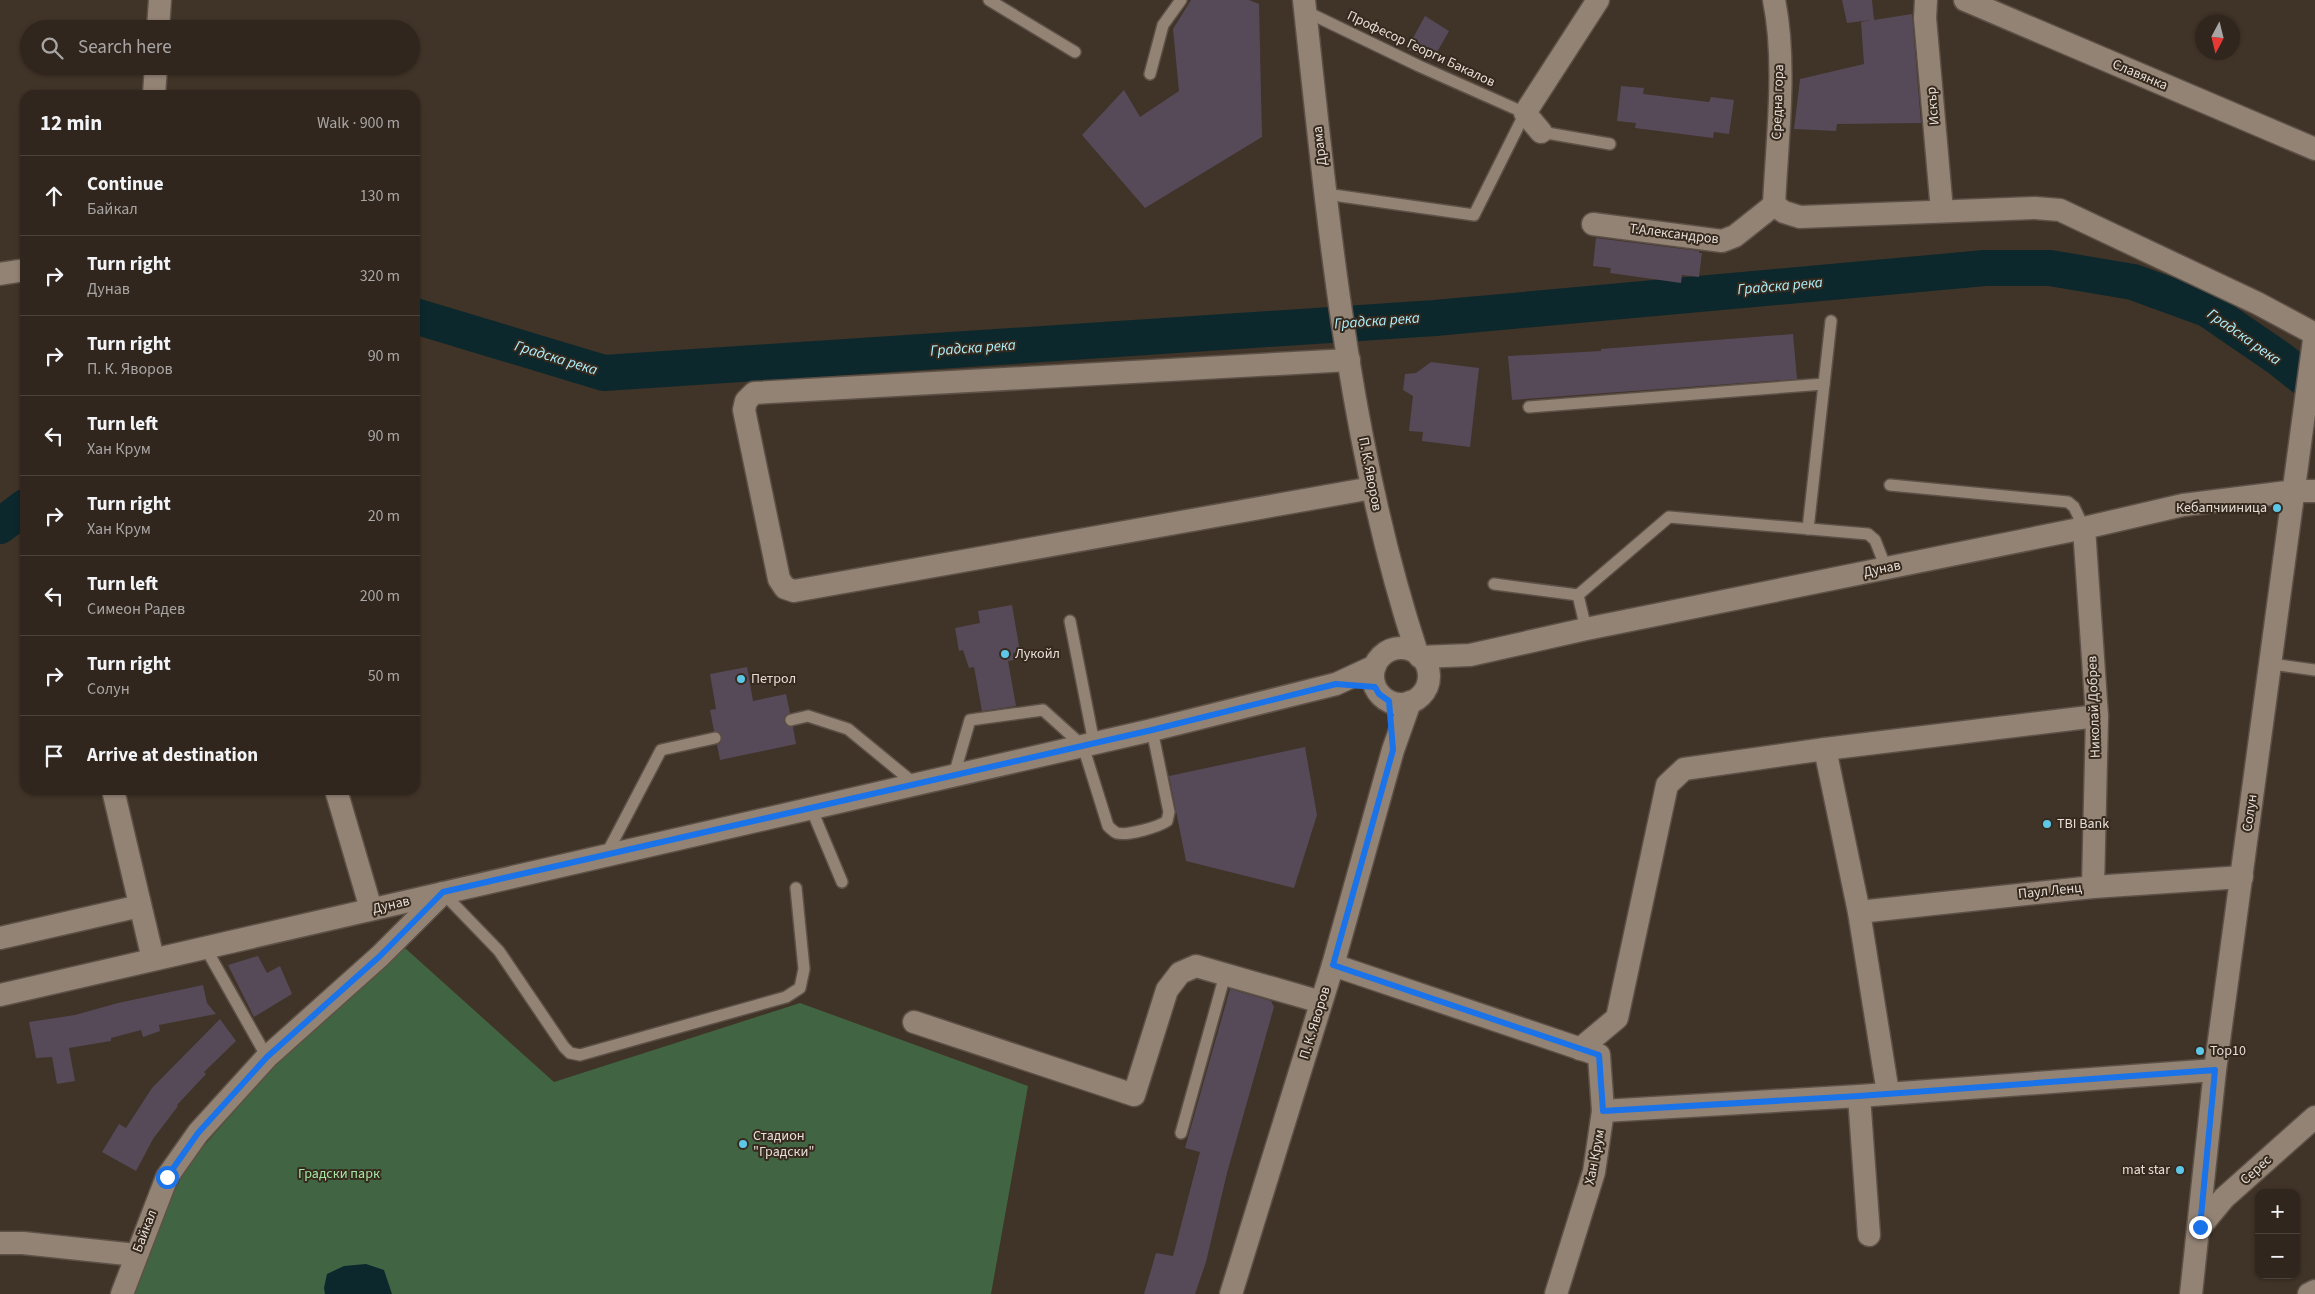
<!DOCTYPE html>
<meta charset="utf-8">
<style>
body{margin:0;font-family:"Source Sans 3",sans-serif;background:#3c322a;color:#f1f3f6}
.controls{position:absolute;right:15px;bottom:15px;display:grid;overflow:hidden;border-radius:10px;box-shadow:0 1px 4px #0004}
.controls button{width:45px;height:45px;display:grid;place-items:center;padding:0;border:0;border-bottom:1px solid #4b433b;background:#30261d;color:#f1f3f6;font:25px sans-serif}
.compass{position:absolute;left:2195px;top:15px;width:45px;height:45px;border-radius:50%;background:#30261d;box-shadow:0 1px 4px #0004;rotate:187deg}
.stop{position:absolute;width:15px;height:15px;margin:-11px;border:4px solid #1a73e8;border-radius:50%;background:#fff}
.stop.end{background:#1a73e8;border-color:#fff;box-shadow:0 1px 5px #0008}
.list{margin:0;padding:0;list-style:none}
h2{display:flex;justify-content:space-between;align-items:center;height:65px;margin:0;padding:0 20px;font-size:21px}
h2 small{font-size:16px;font-weight:400;color:#a8a5a4}
.list li{display:grid;grid-template-columns:32px 1fr auto;gap:15px;align-items:center;box-sizing:border-box;height:80px;padding:0 20px;border-top:1px solid #4b433b}
.list b{display:block;font-size:19px;white-space:nowrap}
.list p{margin:0;font-size:16px;white-space:nowrap;color:#a8a5a4}
.list em{font-size:16px;font-style:normal;color:#a8a5a4}
.icon{flex:none;width:28px;height:28px;fill:none;stroke:currentColor;stroke-width:2;stroke-linecap:round;stroke-linejoin:round}
.map{position:relative;flex:none;width:2315px;height:1294px;overflow:hidden}
.search{position:absolute;background:#30261d;box-shadow:0 1px 4px #0004;left:20px;top:20px;width:400px;height:55px;display:flex;align-items:center;gap:12px;box-sizing:border-box;padding:0 18px;border-radius:28px;color:#a8a5a4;font-size:19px}
.panel{position:absolute;background:#30261d;box-shadow:0 1px 4px #0004;left:20px;top:90px;width:400px;height:705px;border-radius:15px}
.map>svg:first-child{display:block}
</style>
<div class="map">
<svg width="2315" height="1294" viewBox="0 0 2315 1294">
<rect width="100%" height="100%" fill="#403327"/>
<!-- green -->
<polygon fill="#416542" points="405,948 554,1082 800,1003 1028,1086 991,1294 135,1294 153,1234 188,1164 279,1060"/>
<!-- water -->
<polygon fill="#0c282d" points="366,1264 384,1270 392,1294 325,1294 324,1288 327,1274 344,1266"/>
<g fill="none" stroke-linecap="round" stroke-linejoin="round">
<!-- river -->
<g stroke="#0c282d" stroke-width="36">
<polyline points="415,316 604,373 1435,318 1985,268 2050,268 2133,282 2207,309 2280,359 2315,387"/>
<polyline points="0,526 25,507"/>
</g>
</g>
<!-- building -->
<g fill="#564a59">
<polygon points="1191,0 1249,0 1259,4 1262,137 1145,208 1082,135 1124,90 1140,117 1179,91 1173,29"/>
<polygon points="1842,0 1872,0 1874,20 1912,14 1921,123 1837,124 1836,131 1794,129 1800,79 1864,64 1861,22 1871,20 1847,23"/>
<polygon points="1425,16 1449,31 1432,61 1407,49"/>
<polygon points="1621,86 1644,88 1643,94 1709,102 1711,97 1734,100 1729,134 1714,132 1713,138 1635,128 1636,123 1617,121"/>
<polygon points="1596,238 1699,251 1699,253 1702,253 1699,277 1682,275 1681,283 1610,273 1611,268 1593,266"/>
<polygon points="1793,334 1797,379 1512,400 1508,356 1601,351 1601,349"/>
<polygon points="1431,362 1479,368 1470,447 1422,441 1423,432 1409,431 1413,396 1403,390 1405,374 1416,373"/>
<polygon points="1012,605 1020,652 1013,653 1014,660 1008,661 1016,706 982,711 974,667 969,668 963,650 959,651 955,628 980,623 978,611"/>
<polygon points="747,667 753,701 786,694 790,713 786,715 784,721 786,725 793,727 796,744 720,760 717,745 720,743 722,737 720,733 714,731 710,710 716,709 710,674"/>
<polygon points="1305,747 1317,815 1294,888 1186,861 1169,776"/>
<polygon points="258,956 267,973 280,966 292,994 254,1017 228,965"/>
<polygon points="203,985 207,1003 216,1014 159,1025 160,1031 143,1037 141,1030 111,1038 111,1041 69,1048 75,1081 57,1084 52,1057 36,1058 29,1022 75,1015 118,1003"/>
<polygon points="1230,989 1271,1001 1274,1007 1227,1173 1206,1262 1195,1294 1144,1294 1156,1253 1173,1256 1200,1152 1185,1148"/>
<polygon points="220,1019 236,1041 204,1072 206,1074 177,1105 178,1106 153,1139 136,1171 102,1152 119,1124 126,1128 152,1088"/>
</g>
<g fill="none" stroke-linecap="round" stroke-linejoin="round">
<!-- service casing -->
<g stroke="#5d5147" stroke-width="14">
<g id="service">
<polyline points="989,0 1075,52"/>
<polyline points="1305,11 1419,66 1525,113 1474,215 1326,194"/>
<polyline points="1150,74 1163,25 1181,0"/>
<polyline points="1541,132 1610,144"/>
<polyline points="1529,407 1824,384"/>
<polyline points="1890,485 2068,502 2074,507 2084,528"/>
<polyline points="1808,529 1831,321"/>
<polyline points="1494,584 1578,595 1669,517 1868,534 1875,540 1886,568"/>
<polyline points="1578,595 1586,629"/>
<polyline points="1070,621 1094,743"/>
<polyline points="2271,664 2315,670"/>
<polyline points="791,720 808,716 848,729 915,784"/>
<path d="M954,775l16,-55 73,-10 40,36 25,80c3,3 6,6 9,7 11,3 41,-6 50,-12l2,-9 -17,-82"/>
<polyline points="811,808 842,882"/>
<polyline points="606,855 661,750 715,738"/>
<polyline points="443,893 499,951 564,1047 570,1053 580,1055 786,997 800,988 804,969 796,888"/>
<polyline points="205,947 267,1057"/>
<polyline points="1181,1133 1225,975"/>
</g>
</g>
<!-- minor casing -->
<g stroke="#5d5147" stroke-width="25">
<g id="minor">
<path d="M1304,0c24,219 44,443 113,653"/>
<polyline points="1926,0 1925,18 1942,211"/>
<polyline points="1965,0 2315,149"/>
<polyline points="158,29 160,0"/>
<polyline points="154,95 156,66"/>
<polyline points="1541,132 1525,113 1598,0"/>
<polyline points="1774,205 1784,212 1800,217 2035,208 2060,210 2257,303 2315,334"/>
<path d="M1774,205c3,-65 13,-142 0,-205"/>
<polyline points="1593,224 1722,241 1735,236 1774,205"/>
<polyline points="0,274 25,270"/>
<polyline points="1349,360 754,393 746,401 744,410 779,579 785,588 794,591 1372,488"/>
<polyline points="2084,528 2097,716 2093,887"/>
<circle cx="1401" cy="676" r="28"/>
<polyline points="1420,657 1470,655 1586,629 2084,528 2183,505 2295,491 2315,491"/>
<polyline points="1825,749 1859,912 1888,1093"/>
<polyline points="113,790 153,959"/>
<polyline points="336,790 371,909"/>
<polyline points="1859,912 2093,887 2242,877"/>
<polyline points="0,938 140,906"/>
<polyline points="1333,965 1599,1055 1603,1111 1594,1172 1556,1294"/>
<polyline points="0,995 1152,730 1336,684 1375,666"/>
<polyline points="914,1022 1134,1095 1167,990 1180,973 1196,966 1321,1002"/>
<polyline points="1580,1049 1617,1018 1667,785 1684,769 1825,749 2097,716"/>
<polyline points="1859,1096 1869,1235"/>
<polyline points="1603,1111 1859,1096 2215,1070"/>
<polyline points="2200,1227 2224,1198 2315,1117"/>
<polyline points="0,1243 23,1243 136,1255"/>
<polyline points="122,1294 167,1177 198,1133 267,1057 380,956 443,893"/>
<polyline points="1231,1294 1333,965 1393,750 1410,702"/>
<polyline points="2191,1294 2215,1070 2315,333"/>
<polyline points="2309,1294 2315,1291"/>
</g>
</g>
<!-- service -->
<use href="#service" stroke="#938375" stroke-width="11"/>
<!-- minor -->
<use href="#minor" stroke="#938375" stroke-width="22"/>
</g>
<g fill="none" stroke-linecap="round" stroke-linejoin="round">
<!-- route -->
<polyline stroke="#1a73e8" stroke-width="6" points="167,1177 198,1133 267,1057 380,956 443,892 1152,730 1336,684 1375,687 1379,694 1389,701 1393,750 1333,965 1599,1055 1603,1111 1859,1096 2215,1070 2200,1227"/>
</g>
<!-- markers -->
<g fill="#5dc7e8" stroke="#36291d" stroke-width="2">
<circle cx="2277" cy="508" r="5"/>
<circle cx="1005" cy="654" r="5"/>
<circle cx="741" cy="679" r="5"/>
<circle cx="2047" cy="824" r="5"/>
<circle cx="2200" cy="1051" r="5"/>
<circle cx="743" cy="1144" r="5"/>
<circle cx="2180" cy="1170" r="5"/>
</g>
<g text-anchor="middle" dominant-baseline="central" stroke-width="4" stroke-linejoin="round" paint-order="stroke">
<!-- street labels -->
<g font-size="14" fill="#e7ded7" stroke="#36291d">
<text transform="translate(1421 49) rotate(25)">Професор Георги Бакалов</text>
<text transform="translate(2140 75) rotate(23)">Славянка</text>
<text transform="translate(1778 102) rotate(-88)">Средна гора</text>
<text transform="translate(1933 106) rotate(-95)">Искър</text>
<text transform="translate(1320 146) rotate(-97)">Драма</text>
<text transform="translate(1674 234) rotate(7)">Т.Александров</text>
<text transform="translate(1370 474) rotate(79)">П. К. Яворов</text>
<text transform="translate(1882 569) rotate(-12)">Дунав</text>
<text transform="translate(2094 707) rotate(-92)">Николай Добрев</text>
<text transform="translate(2250 813) rotate(-82)">Солун</text>
<text transform="translate(2050 891) rotate(-6)">Паул Ленц</text>
<text transform="translate(391 905) rotate(-13)">Дунав</text>
<text transform="translate(1315 1023) rotate(-73)">П. К. Яворов</text>
<text transform="translate(1595 1157) rotate(-79)">Хан Крум</text>
<text transform="translate(2256 1170) rotate(-42)">Серес</text>
<text transform="translate(145 1231) rotate(-69)">Байкал</text>
</g>
<!-- poi labels -->
<g font-size="14" fill="#e7ded7" stroke="#36291d" text-anchor="start">
<text x="2267" y="508" text-anchor="end">Кебапчииница</text>
<text x="1015" y="654">Лукойл</text>
<text x="751" y="679">Петрол</text>
<text x="2057" y="824">TBI Bank</text>
<text x="2210" y="1051">Top10</text>
<text x="753" y="1136">Стадион<tspan x="753" dy="16">"Градски"</tspan></text>
<text x="2170" y="1170" text-anchor="end">mat star</text>
</g>
<!-- park labels -->
<g font-size="14" fill="#a1e7a2" stroke="#36291d">
<text x="339" y="1174">Градски парк</text>
</g>
<!-- water labels -->
<g font-size="15" font-style="italic" fill="#adf1ff" stroke="#36291d">
<text transform="translate(1780 286) rotate(-5)">Градска река</text>
<text transform="translate(1377 321) rotate(-4)">Градска река</text>
<text transform="translate(2244 337) rotate(35)">Градска река</text>
<text transform="translate(973 348) rotate(-4)">Градска река</text>
<text transform="translate(556 358) rotate(17)">Градска река</text>
</g>
</g>
</svg>
<div class="controls">
<button>+</button>
<button>−</button>
</div>
<svg class="compass" viewBox="-18 -18 36 36"><path d="M0-13l5 13h-10z" fill="#e53935"/><path d="M0 13l5-13h-10z" fill="#a8a5a4"/></svg>
<div class="stop" style="left:167px;top:1177px"></div>
<div class="stop end" style="left:2200px;top:1227px"></div>
<div class="search"><svg class="icon" aria-label="search" viewBox="0 0 24 24"><circle cx="10" cy="10" r="6"/><path d="M15 15l6 6"/></svg>Search here</div>
<section class="panel">
<h2>12 min<small>Walk · 900 m</small></h2>
<ul class="list">
<li><svg class="icon" aria-label="ahead" viewBox="0 0 24 24"><path d="M12 20V5M6 11l6-6 6 6"/></svg><div><b>Continue</b><p>Байкал</p></div><em>130 m</em></li>
<li><svg class="icon" aria-label="right" viewBox="0 0 24 24"><path d="M7 20v-9h11M14 6l5 5-5 5"/></svg><div><b>Turn right</b><p>Дунав</p></div><em>320 m</em></li>
<li><svg class="icon" aria-label="right" viewBox="0 0 24 24"><path d="M7 20v-9h11M14 6l5 5-5 5"/></svg><div><b>Turn right</b><p>П. К. Яворов</p></div><em>90 m</em></li>
<li><svg class="icon" aria-label="left" viewBox="0 0 24 24"><path d="M17 20v-9H6M10 6l-5 5 5 5"/></svg><div><b>Turn left</b><p>Хан Крум</p></div><em>90 m</em></li>
<li><svg class="icon" aria-label="right" viewBox="0 0 24 24"><path d="M7 20v-9h11M14 6l5 5-5 5"/></svg><div><b>Turn right</b><p>Хан Крум</p></div><em>20 m</em></li>
<li><svg class="icon" aria-label="left" viewBox="0 0 24 24"><path d="M17 20v-9H6M10 6l-5 5 5 5"/></svg><div><b>Turn left</b><p>Симеон Радев</p></div><em>200 m</em></li>
<li><svg class="icon" aria-label="right" viewBox="0 0 24 24"><path d="M7 20v-9h11M14 6l5 5-5 5"/></svg><div><b>Turn right</b><p>Солун</p></div><em>50 m</em></li>
<li><svg class="icon" aria-label="arrive" viewBox="0 0 24 24"><path d="M6 21V4h12l-3 4 3 4H6"/></svg><div><b>Arrive at destination</b></div></li>
</ul>
</section>
</div>
